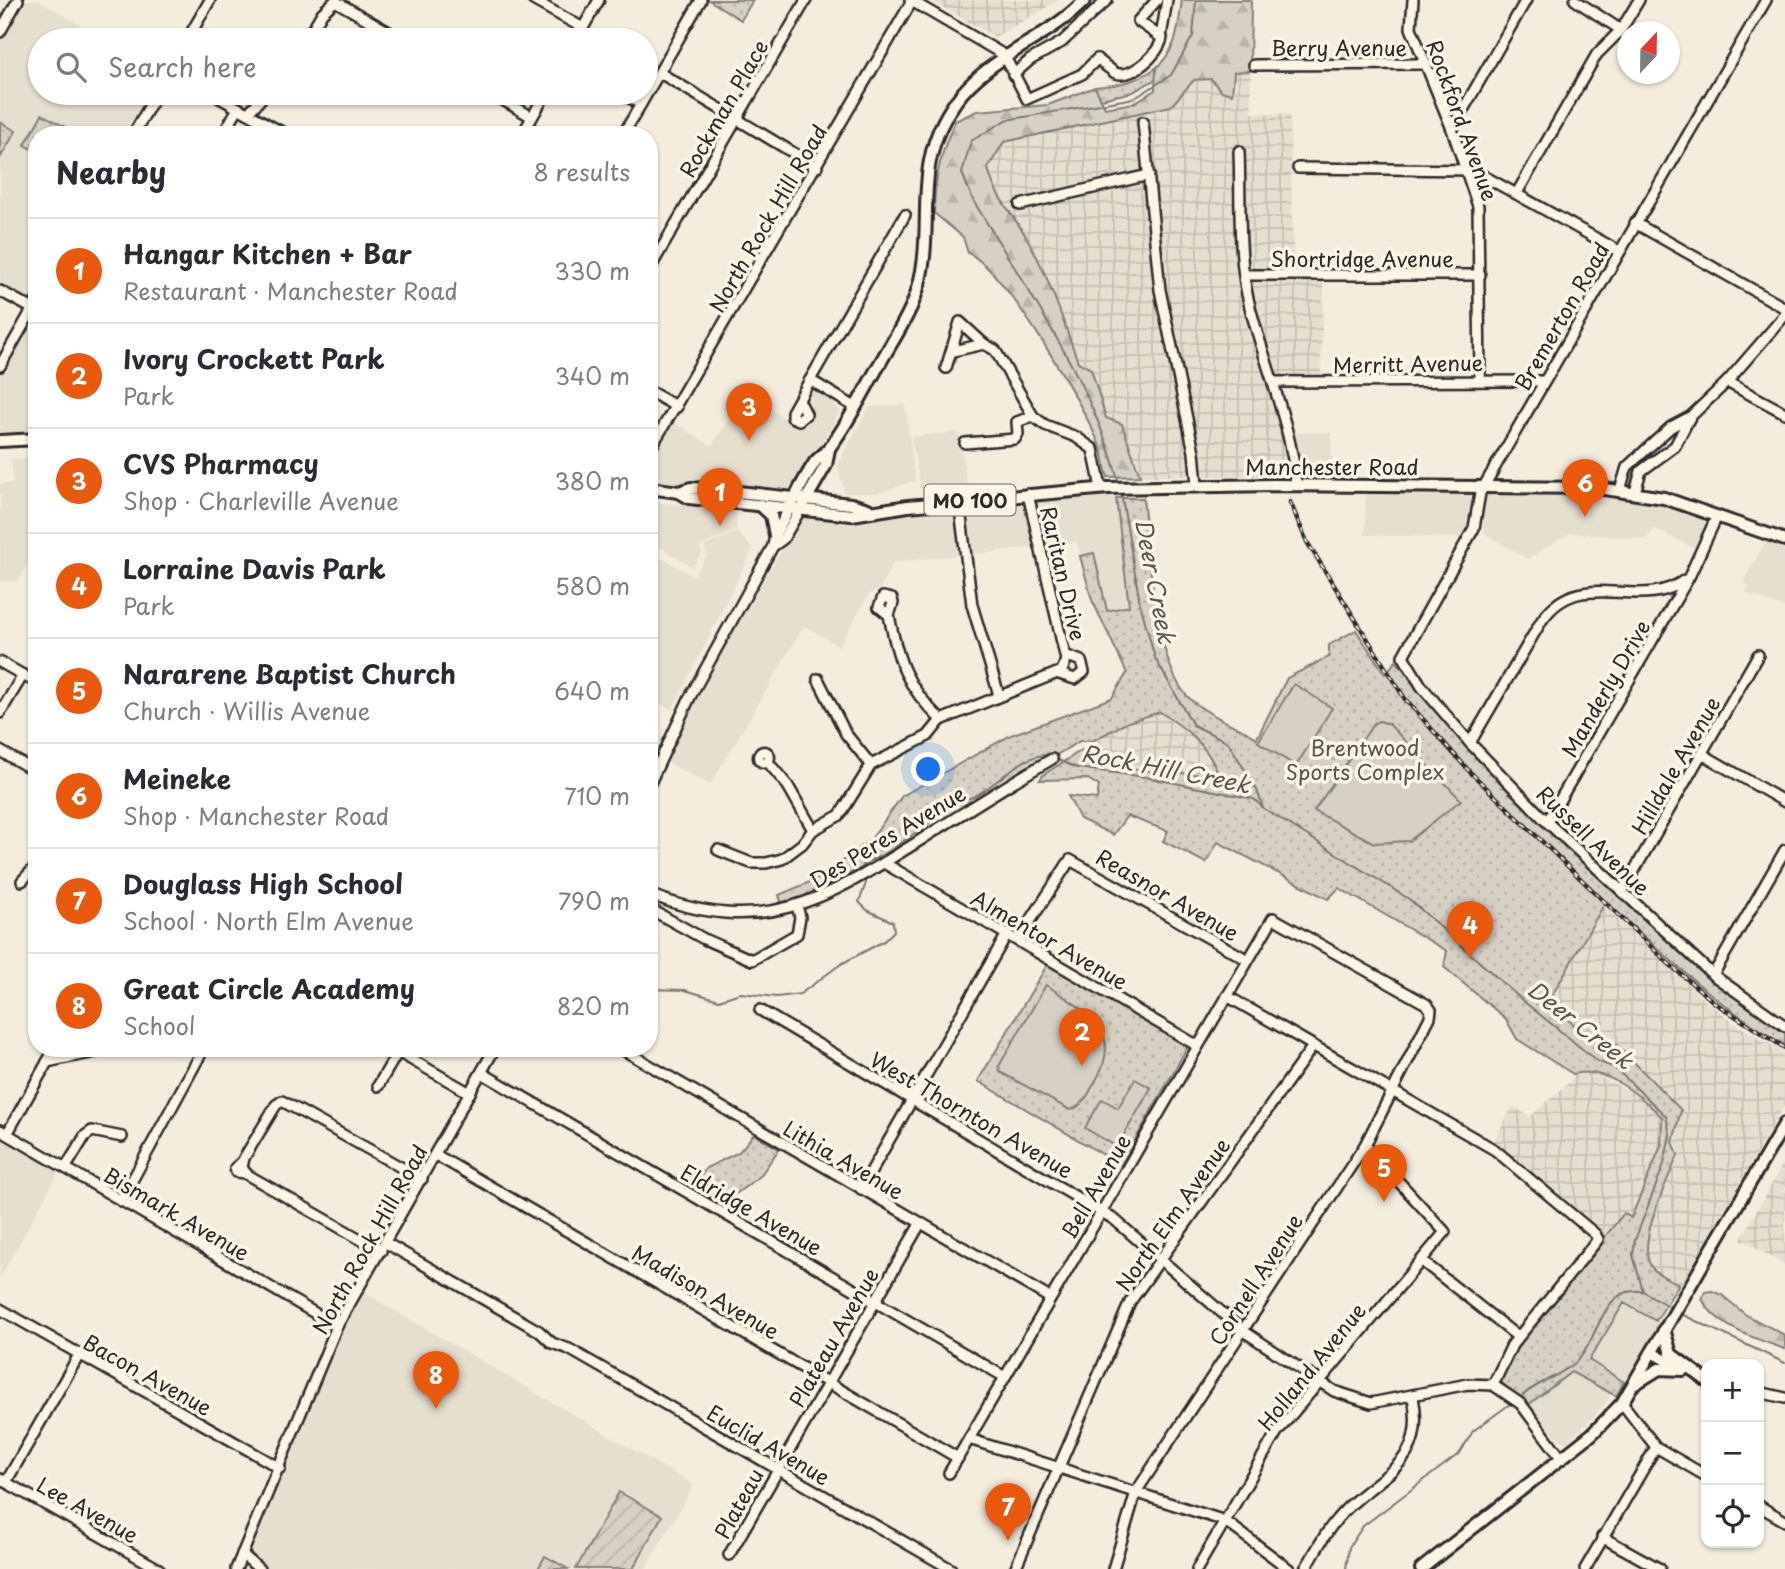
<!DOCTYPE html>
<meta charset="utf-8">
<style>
body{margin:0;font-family:"Playpen Sans",sans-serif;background:#f2f2f3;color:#2b2b33}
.controls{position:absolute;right:21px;bottom:21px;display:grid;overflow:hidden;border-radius:14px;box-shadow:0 2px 5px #0004}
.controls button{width:63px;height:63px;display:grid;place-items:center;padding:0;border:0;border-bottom:2px solid #e1e1e2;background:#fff;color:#2b2b33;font:35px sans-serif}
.compass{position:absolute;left:1617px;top:21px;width:63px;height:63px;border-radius:50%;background:#fff;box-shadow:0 2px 5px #0004;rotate:22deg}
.you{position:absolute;left:929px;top:770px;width:24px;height:24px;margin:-18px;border:5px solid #fff;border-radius:50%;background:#1a73e8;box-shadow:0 0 0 10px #1a73e833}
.badge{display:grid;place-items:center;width:46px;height:46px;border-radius:50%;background:#ea580c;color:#fff;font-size:23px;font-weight:700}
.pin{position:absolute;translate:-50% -58px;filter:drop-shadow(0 2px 4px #0008)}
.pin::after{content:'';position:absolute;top:37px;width:24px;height:21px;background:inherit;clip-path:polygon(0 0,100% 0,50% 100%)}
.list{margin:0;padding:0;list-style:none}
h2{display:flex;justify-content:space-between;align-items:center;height:91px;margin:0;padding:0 28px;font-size:30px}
h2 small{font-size:23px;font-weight:400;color:#7c7c81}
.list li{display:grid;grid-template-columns:46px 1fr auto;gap:21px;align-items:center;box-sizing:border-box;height:105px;padding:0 28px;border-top:2px solid #e1e1e2}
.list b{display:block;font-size:26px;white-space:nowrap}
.list p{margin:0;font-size:23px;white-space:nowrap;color:#7c7c81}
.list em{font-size:23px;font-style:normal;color:#7c7c81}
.icon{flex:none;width:38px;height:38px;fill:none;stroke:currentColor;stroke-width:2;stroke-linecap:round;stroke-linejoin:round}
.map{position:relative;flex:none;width:1785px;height:1569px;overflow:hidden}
.search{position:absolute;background:#fff;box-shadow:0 2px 5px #0004;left:28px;top:28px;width:630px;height:77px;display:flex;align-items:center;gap:18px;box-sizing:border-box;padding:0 24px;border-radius:38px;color:#7c7c81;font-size:26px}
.panel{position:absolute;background:#fff;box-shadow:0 2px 5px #0004;left:28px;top:126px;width:630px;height:931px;border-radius:28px}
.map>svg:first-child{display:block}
</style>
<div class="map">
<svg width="1785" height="1569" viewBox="0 0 1785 1569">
<defs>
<pattern id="industrial-grid" width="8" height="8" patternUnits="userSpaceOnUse" patternTransform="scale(1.75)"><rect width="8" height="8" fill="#e5dfd0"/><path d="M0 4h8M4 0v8" fill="none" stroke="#c5c0b3"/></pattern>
<pattern id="grass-dots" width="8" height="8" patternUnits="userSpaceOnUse" patternTransform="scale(1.75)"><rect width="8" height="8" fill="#d6d1c4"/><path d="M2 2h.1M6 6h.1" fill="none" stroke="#b8b4a9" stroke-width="1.8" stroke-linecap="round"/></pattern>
<pattern id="forest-firs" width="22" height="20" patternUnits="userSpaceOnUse" patternTransform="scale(1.75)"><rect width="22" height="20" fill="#d6d1c4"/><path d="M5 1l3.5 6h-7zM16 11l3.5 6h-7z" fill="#b8b4a9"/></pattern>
<pattern id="garden-furrows" width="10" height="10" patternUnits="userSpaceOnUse" patternTransform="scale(1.75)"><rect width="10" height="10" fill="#d6d1c4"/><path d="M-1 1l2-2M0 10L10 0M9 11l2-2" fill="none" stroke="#b8b4a9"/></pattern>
</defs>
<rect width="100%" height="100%" fill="#f4edde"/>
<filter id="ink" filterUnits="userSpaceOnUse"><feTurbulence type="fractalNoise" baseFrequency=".0143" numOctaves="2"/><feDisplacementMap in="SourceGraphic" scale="14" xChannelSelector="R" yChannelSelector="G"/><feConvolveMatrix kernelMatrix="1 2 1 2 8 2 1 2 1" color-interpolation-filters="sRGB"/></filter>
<g filter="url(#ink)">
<!-- built -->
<g fill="#e5dfd0">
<polygon points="23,0 38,0 106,40 40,40 40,93 152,93 128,135 37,135 37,294 29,302 0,287 0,42"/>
<polygon points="37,317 37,432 0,434 0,374 30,320"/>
<polygon points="812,389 824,394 840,411 800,482 789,491 649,481 649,461 673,422 712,446 744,393 794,424 804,426 813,416 808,401"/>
<polygon points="905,404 915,481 878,493 844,493 838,464 869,407"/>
<polygon points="958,432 968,489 922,495 911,437"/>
<polygon points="1287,432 1332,433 1331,479 1305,479 1300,476"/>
<polygon points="37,457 37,547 19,580 0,582 0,484 13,483 11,459"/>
<polygon points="1366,493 1471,494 1473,525 1466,538 1365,535"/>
<polygon points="1485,493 1633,498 1699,517 1707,524 1697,549 1654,529 1646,539 1571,533 1527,559 1484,533 1481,499"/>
<polygon points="1109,496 1116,498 1129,606 1107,611 1094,553 1080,556 1077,542 1043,546 1034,507 1037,500"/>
<polygon points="649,501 736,513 737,530 700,546 702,553 693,567 649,541"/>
<polygon points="1022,501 1027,505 1036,547 970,555 966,509"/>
<polygon points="951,508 958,513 962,555 894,562 880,588 869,594 839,646 804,626 710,785 666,762 703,681 802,516 807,514 868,519"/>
<polygon points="737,532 753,549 672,710 649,697 649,551 694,576 707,555 704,546"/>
<polygon points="1766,541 1785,548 1785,608 1746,593 1749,586 1743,582"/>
<polygon points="0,1136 60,1170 0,1278"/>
<polygon points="363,1292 694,1485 645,1569 265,1569 251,1556 250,1549 333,1348"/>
<polygon points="1625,1302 1659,1323 1624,1382 1589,1360"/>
<polygon points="1571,1373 1612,1394 1595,1416 1567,1442 1559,1440 1530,1405"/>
</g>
<!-- industrial -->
<g fill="url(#industrial-grid)">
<polygon points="930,0 1059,0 995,37"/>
<polygon points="1250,71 1252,113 1290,114 1294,280 1323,281 1321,376 1268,379 1291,471 1289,476 1140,476 1136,459 1106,418 1092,369 1079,362 1048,279 1026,236 993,189 988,168 1004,142 1171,106 1194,80 1211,79 1221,91 1234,72"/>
<polygon points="1161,712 1198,739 1213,760 1219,776 1139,770 1087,750 1092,741 1128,722"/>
<polygon points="1603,905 1705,1001 1739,1026 1785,1053 1785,1105 1681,1285 1654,1270 1646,1258 1647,1236 1678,1155 1673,1142 1681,1110 1617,1045 1609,1051 1547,1004"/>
<polygon points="1586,1071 1639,1095 1662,1117 1661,1146 1631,1218 1624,1214 1599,1245 1600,1239 1492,1144 1513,1106 1530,1117 1574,1078 1573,1074"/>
<polygon points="1785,1160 1785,1265 1741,1239"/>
</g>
<!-- grass -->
<g fill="url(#grass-dots)" stroke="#807e78" stroke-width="2">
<polygon points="709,0 753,0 741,20"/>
<path d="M1156,68v11l-23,13 -32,7 -6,-12c24,-2 41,-5 61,-19z"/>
<polygon points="42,114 78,134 78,135 37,135 37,152 25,145"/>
<polygon points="0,122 16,131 0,158"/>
<path d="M1116,498h27c6,49 11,170 48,202 18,16 46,26 66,38l30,-60 42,-21v-12l27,-15 29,44 11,-13 54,64 255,248 80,57v15c-68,-39 -122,-91 -179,-144l-59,103 62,47 8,-6 64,65 -8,32 5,13c-10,25 -46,94 -24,115 6,6 17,10 25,14l-23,37 -32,-18 -35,57 35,22 -8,14 -45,-24 -44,34 -28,-26 13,-28 112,-139 7,5 30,-72 1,-29c-22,-21 -56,-52 -89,-43l-56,-35 -11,-20 -62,-52 3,-16 -108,-63 -11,11 -110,-57 -12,21 -43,-22 5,-10 -41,-15 -14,19 -33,-16 -12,-23 29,3 2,-13 -11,-7 -48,1 3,-5 39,-25h5l52,20 80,6c-11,-31 -32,-47 -59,-64l-32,10 -36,19h-12l-194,115 -90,44 -15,2 -2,-7 43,-18 50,-39 30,-42 109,-61 101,-37 15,-25 -35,-73 -12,-44 14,-3 13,58 22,-5z"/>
<polygon points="1049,962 1188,1046 1121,1165 978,1081"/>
<polygon points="754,1134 779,1149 760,1176 722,1204 693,1187 706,1168 739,1152"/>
</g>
<!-- forest -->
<g fill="url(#forest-firs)" stroke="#807e78" stroke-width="2">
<path d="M1182,0h69l-1,71 -16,1 -2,22 -11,-3 -10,-12 -17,1 -23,26 -167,36 -16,26c7,30 24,44 39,70 22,39 36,82 51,124l13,7 15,49 16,6 18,52 -32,1c-4,-8 -3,-17 -6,-26 -16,-42 -96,-181 -134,-198l-5,-16 -29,-24c0,-34 7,-61 21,-92l22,-10 71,-6 47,-18 10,21 29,-5 21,-13 1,-22c22,-19 22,-41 26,-68z"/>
<path d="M1712,1291l10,4 24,20 39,20v14c-29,-10 -69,-22 -83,-50l3,-7z"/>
</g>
<!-- garden -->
<g fill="url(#garden-furrows)" stroke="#807e78" stroke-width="2">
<polygon points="619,1492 662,1516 633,1569 576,1569"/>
<polygon points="545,1556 568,1569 538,1569"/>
</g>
<!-- pitch -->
<g fill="#d6d1c4" stroke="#807e78" stroke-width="2">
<polygon points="1294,684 1332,708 1296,766 1258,742"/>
<polygon points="1379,721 1389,724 1461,800 1409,841 1374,843 1314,811 1374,723"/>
<path d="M1046,985c40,26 80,45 49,97 -7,12 -11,24 -25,28l-70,-38 -1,-6z"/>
<polygon points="1135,1079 1151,1088 1117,1147 1085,1128 1102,1099 1118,1108"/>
</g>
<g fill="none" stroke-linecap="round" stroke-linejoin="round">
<!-- stream -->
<g stroke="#7a7771" stroke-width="2">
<path d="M1119,483c-27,-102 -92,-193 -146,-283l-11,-27 9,-32 35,-21 129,-22 36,-23 22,-39 3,-36"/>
<polyline points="1121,492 1140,603 1155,658 1193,725 1228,742 1257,790 1263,808 1409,899 1522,1000 1597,1061 1615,1068 1666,1116 1670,1135 1664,1164 1635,1240 1633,1255 1643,1291 1671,1308"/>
<polyline points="1056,759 1077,768 1145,777 1254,799 1262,807"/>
<path d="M862,872l1,-8 25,-12 41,-29 14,-19c10,-5 21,-3 32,-8 23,-11 48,-45 77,-41"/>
<polyline points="649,989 685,990 719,1000 740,993 777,997 800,994 841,964 884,941 894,931 893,922 867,910 859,902 866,883 864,877"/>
<polyline points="1679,1313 1785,1363"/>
<path d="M1523,1395c16,-13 36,-19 52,-32 24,-21 25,-77 67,-72"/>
<polyline points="1346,1569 1349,1547 1363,1526 1460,1453 1473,1431 1510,1404"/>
</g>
<!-- minor casing -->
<g stroke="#2b2b2b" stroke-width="14">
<g id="minor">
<polyline points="533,0 583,28"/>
<path d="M910,0l94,55 23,44 55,-25 15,-15 18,14c17,6 44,-19 47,-35l-24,-17 19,-21"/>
<polyline points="1413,0 1411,28 1452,129 1478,206 1480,379"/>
<polyline points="1575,0 1621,30"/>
<polyline points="1766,0 1480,493 1474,528 1403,656 1422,687 1470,743 1547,822 1713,975 1785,1026"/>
<polyline points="0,32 18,0"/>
<polyline points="1161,37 1167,0"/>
<polyline points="187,40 210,0"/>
<polyline points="306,40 322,13 335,1 403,40"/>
<polyline points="576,40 599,0"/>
<polyline points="1254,65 1424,64"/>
<polyline points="660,73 817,167"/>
<polyline points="1013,75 1030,60 1062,42 1107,0"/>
<polyline points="211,93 287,135"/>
<polyline points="491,93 532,117"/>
<polyline points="621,93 641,104"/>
<polyline points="248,113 266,93"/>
<polyline points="1143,122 1160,290 1194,452 1197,485"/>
<polyline points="1452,129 1526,0"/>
<polyline points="133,135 157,93"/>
<polyline points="223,135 238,108"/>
<polyline points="522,135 546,93"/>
<polyline points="623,135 701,0"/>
<path d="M1239,151c2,51 -2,107 11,156 14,55 43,123 46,178"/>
<polyline points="1298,168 1473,170 1619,251"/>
<polyline points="1517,193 1597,54 1621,30 1639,0"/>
<polyline points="1020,205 1149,175"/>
<polyline points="1635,223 1785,308"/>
<polyline points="649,270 806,0"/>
<polyline points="1244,275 1480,275"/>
<polyline points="0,291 35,310"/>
<polyline points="953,351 984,344 995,350 1033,416 1045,425 1076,437 1093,449 1101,488"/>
<polyline points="0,366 37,301"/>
<polyline points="946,368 960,322 984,344"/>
<polyline points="1273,382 1543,381"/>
<polyline points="1727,382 1785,413"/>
<polyline points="649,391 677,407"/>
<polyline points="799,400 806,414 799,420 792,417 792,412 810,380"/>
<polyline points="855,407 810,380 905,215"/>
<polyline points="965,443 1015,439 1018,434 1017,422 1033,416"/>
<polyline points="649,451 912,1"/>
<polyline points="1620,490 1627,467 1671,427 1690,417 1727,382 1785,315"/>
<polyline points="1635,492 1641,471 1675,446 1690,417"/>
<polyline points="959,501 972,605 999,695"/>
<polyline points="773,546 783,539 800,510"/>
<path d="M889,615l4,-12 -1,-4 -9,-2 -4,10 10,8c9,47 17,71 52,105"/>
<polyline points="0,662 37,683"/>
<polyline points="1059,674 1075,679 1084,672 1081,661 1065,655"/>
<polyline points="818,679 846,734 871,765"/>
<polyline points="0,713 23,675"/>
<path d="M1470,743l72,-123c39,-56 96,-6 143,-40"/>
<polyline points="0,751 37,772"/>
<circle cx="764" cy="757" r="5.5"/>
<polyline points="1702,754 1785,802"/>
<polyline points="767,761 788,786 813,830"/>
<polyline points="649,785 690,697 773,546 775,535 789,509"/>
<polyline points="1547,822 1689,577 1717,516"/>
<polyline points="718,850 751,863 766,863 782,859 802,844 813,830 840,815 871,765 928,736 941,720 1062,671 1066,660 1028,494"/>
<polyline points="884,863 1198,1046"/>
<polyline points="22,881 37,865"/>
<polyline points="1622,892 1758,655"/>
<path d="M649,894c113,45 176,6 270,-53 44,-28 88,-56 133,-82"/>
<polyline points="651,895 650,909 704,939 752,960 797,934 800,917 797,906"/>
<polyline points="1018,940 1070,860 1248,960"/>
<polyline points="1713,975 1785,850"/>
<polyline points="1227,996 1495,1150 1595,1234 1598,1239 1595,1243 1512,1345 1493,1385"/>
<polyline points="760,1010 1115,1220 1242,1330 1334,1391 1371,1403 1468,1384 1493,1385 1521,1404 1562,1459"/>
<polyline points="391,1048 470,1093"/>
<polyline points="620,1048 1050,1298"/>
<polyline points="47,1062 115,1048"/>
<polyline points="482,1073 1003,1376"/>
<polyline points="378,1086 400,1048"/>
<polyline points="0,1130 337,1326"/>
<polyline points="7,1134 55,1048"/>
<polyline points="436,1155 958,1458"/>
<polyline points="243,1161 235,1168 236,1172 246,1173"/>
<polyline points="66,1167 85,1136 92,1131 122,1137"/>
<polyline points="861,1189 1007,934"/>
<polyline points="121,1201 204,1048"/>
<polyline points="386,1243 539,1331 552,1343 569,1349 951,1569"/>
<polyline points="381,1251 246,1174 242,1167 244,1158 276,1105 282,1101 422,1179"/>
<polyline points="1422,1261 1518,1337"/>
<polyline points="0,1309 280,1468"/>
<polyline points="1651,1352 1683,1370"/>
<polyline points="1759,1392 1785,1398"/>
<polyline points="1622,1403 1656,1447 1706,1476"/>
<polyline points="969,1439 1225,1521 1289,1569"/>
<polyline points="949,1473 1273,918 1426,1004 1431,1010 1430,1017 1365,1145 1136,1492 1113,1569"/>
<polyline points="0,1479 159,1569"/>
<polyline points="6,1482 79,1355"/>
<polyline points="1759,1506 1785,1521"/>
<polyline points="1602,1537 1660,1569"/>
<polyline points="242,1554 259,1569"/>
<polyline points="729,1555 920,1224"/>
<polyline points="236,1569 337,1326 495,1048"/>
<polyline points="1015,1569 1130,1302 1313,1046"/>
<polyline points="1197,1569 1277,1432 1445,1232 1365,1145"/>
<path d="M1305,1569c10,-16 19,-35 32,-50 37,-45 91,-50 76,-122"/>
<polyline points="1585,1569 1656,1447"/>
</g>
</g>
<!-- major casing -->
<g stroke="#2b2b2b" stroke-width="16">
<g id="major">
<polyline points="0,441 37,439"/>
<polyline points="649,488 679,492 691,488 719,490 851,504 868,509"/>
<polyline points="679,492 689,498 852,515 908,506 1108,488 1273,485 1598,488 1664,498 1785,540"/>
<polyline points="804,503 826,465 829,449"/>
<polyline points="760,505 771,515 775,535"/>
<path d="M789,509c8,-16 16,-32 26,-47 4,-5 11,-9 15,-15 19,-25 33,-54 49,-82 11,-20 24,-39 33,-60 30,-71 -7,-134 44,-204 34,-46 91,-61 129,-101"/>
<polyline points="1664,1329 1671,1354 1706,1380"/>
<polyline points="1635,1384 1659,1369 1683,1370"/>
<polyline points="1421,1569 1592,1434 1622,1403 1785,1123"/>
</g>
</g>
<!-- minor -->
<use href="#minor" stroke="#fcf5e5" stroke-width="9"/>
<!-- major -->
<use href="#major" stroke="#fcf5e5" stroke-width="10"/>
<!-- rail casing -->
<g stroke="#2b2b2b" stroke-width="4.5">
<polyline id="rail" points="1290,502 1307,542 1405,699 1470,772 1668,963 1715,1003 1785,1048"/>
</g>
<!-- rail -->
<use href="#rail" stroke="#fcf5e5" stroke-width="2" stroke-dasharray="5" stroke-linecap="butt"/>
</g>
</g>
<g text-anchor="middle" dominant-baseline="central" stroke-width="7" stroke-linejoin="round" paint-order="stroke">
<!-- shield labels -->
<rect fill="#fcf5e5" stroke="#6a6863" stroke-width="2" x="924.5" y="484.5" width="91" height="31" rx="5"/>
<g font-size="19" font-weight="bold" fill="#2b2b2b">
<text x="970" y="500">MO 100</text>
</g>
<!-- street labels -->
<g font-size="21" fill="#2b2b2b" stroke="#fcf5e5">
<text x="1339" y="47">Berry Avenue</text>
<text transform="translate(723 108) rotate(-60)">Rockman Place</text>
<text transform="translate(1463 120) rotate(70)">Rockford Avenue</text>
<text transform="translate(767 218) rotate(-60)">North Rock Hill Road</text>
<text x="1362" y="258">Shortridge Avenue</text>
<text transform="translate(1561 316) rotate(-60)">Bremerton Road</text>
<text transform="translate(1408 363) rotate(-1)">Merritt Avenue</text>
<text x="1332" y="466">Manchester Road</text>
<text transform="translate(1064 573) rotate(77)">Raritan Drive</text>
<text transform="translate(1605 688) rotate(-60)">Manderly Drive</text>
<text transform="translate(1675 765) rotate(-60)">Hilldale Avenue</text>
<text transform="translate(887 836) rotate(-31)">Des Peres Avenue</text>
<text transform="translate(1594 840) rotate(44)">Russell Avenue</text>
<text transform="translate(1168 894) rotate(30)">Reasnor Avenue</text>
<text transform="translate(1050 939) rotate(30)">Almentor Avenue</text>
<text transform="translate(972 1114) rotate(30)">West Thornton Avenue</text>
<text transform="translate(844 1159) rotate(30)">Lithia Avenue</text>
<text transform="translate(1095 1186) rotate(-60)">Bell Avenue</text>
<text transform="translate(752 1209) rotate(30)">Eldridge Avenue</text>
<text transform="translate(177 1213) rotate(30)">Bismark Avenue</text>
<text transform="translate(1172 1214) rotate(-55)">North Elm Avenue</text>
<text transform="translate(369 1239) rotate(-61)">North Rock Hill Road</text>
<text transform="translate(1255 1279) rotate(-57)">Cornell Avenue</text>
<text transform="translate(706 1291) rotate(30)">Madison Avenue</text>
<text transform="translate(833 1337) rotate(-60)">Plateau Avenue</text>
<text transform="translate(1311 1366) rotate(-51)">Holland Avenue</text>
<text transform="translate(148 1374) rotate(29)">Bacon Avenue</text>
<text transform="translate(769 1444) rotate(30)">Euclid Avenue</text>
<text transform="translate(738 1503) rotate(-61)">Plateau</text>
<text transform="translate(88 1509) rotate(29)">Lee Avenue</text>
</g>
<!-- park labels -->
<g font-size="21" fill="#565451" stroke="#fcf5e5">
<text x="1365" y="747">Brentwood<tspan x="1365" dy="24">Sports Complex</tspan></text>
</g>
<!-- water labels -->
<g font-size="23" font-style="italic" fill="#595754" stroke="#fcf5e5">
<text transform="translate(1156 581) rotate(79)">Deer Creek</text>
<text transform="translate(1166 768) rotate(11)">Rock Hill Creek</text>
<text transform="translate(1581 1024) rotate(38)">Deer Creek</text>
</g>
</g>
</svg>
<div class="controls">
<button>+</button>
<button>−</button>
<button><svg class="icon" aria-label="locate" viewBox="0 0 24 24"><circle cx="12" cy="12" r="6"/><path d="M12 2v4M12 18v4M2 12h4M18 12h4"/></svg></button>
</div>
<svg class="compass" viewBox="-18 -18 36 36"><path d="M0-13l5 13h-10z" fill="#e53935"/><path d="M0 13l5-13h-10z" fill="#7c7c81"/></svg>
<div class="you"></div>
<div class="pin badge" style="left:720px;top:526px">1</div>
<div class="pin badge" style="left:1082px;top:1066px">2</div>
<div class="pin badge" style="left:749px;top:441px">3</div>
<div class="pin badge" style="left:1470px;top:959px">4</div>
<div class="pin badge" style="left:1384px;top:1202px">5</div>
<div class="pin badge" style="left:1585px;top:517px">6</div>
<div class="pin badge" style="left:1008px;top:1541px">7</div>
<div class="pin badge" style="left:436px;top:1409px">8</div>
<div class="search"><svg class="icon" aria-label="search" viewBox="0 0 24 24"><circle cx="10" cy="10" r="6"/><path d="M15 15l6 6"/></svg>Search here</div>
<section class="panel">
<h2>Nearby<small>8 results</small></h2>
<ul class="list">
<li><span class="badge">1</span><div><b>Hangar Kitchen + Bar</b><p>Restaurant · Manchester Road</p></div><em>330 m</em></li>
<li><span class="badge">2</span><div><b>Ivory Crockett Park</b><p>Park</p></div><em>340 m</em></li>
<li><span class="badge">3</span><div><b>CVS Pharmacy</b><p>Shop · Charleville Avenue</p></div><em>380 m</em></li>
<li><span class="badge">4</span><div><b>Lorraine Davis Park</b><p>Park</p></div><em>580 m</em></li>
<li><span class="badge">5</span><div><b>Nararene Baptist Church</b><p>Church · Willis Avenue</p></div><em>640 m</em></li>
<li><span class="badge">6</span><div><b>Meineke</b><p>Shop · Manchester Road</p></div><em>710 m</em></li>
<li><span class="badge">7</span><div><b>Douglass High School</b><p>School · North Elm Avenue</p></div><em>790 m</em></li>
<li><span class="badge">8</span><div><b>Great Circle Academy</b><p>School</p></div><em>820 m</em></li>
</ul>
</section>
</div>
